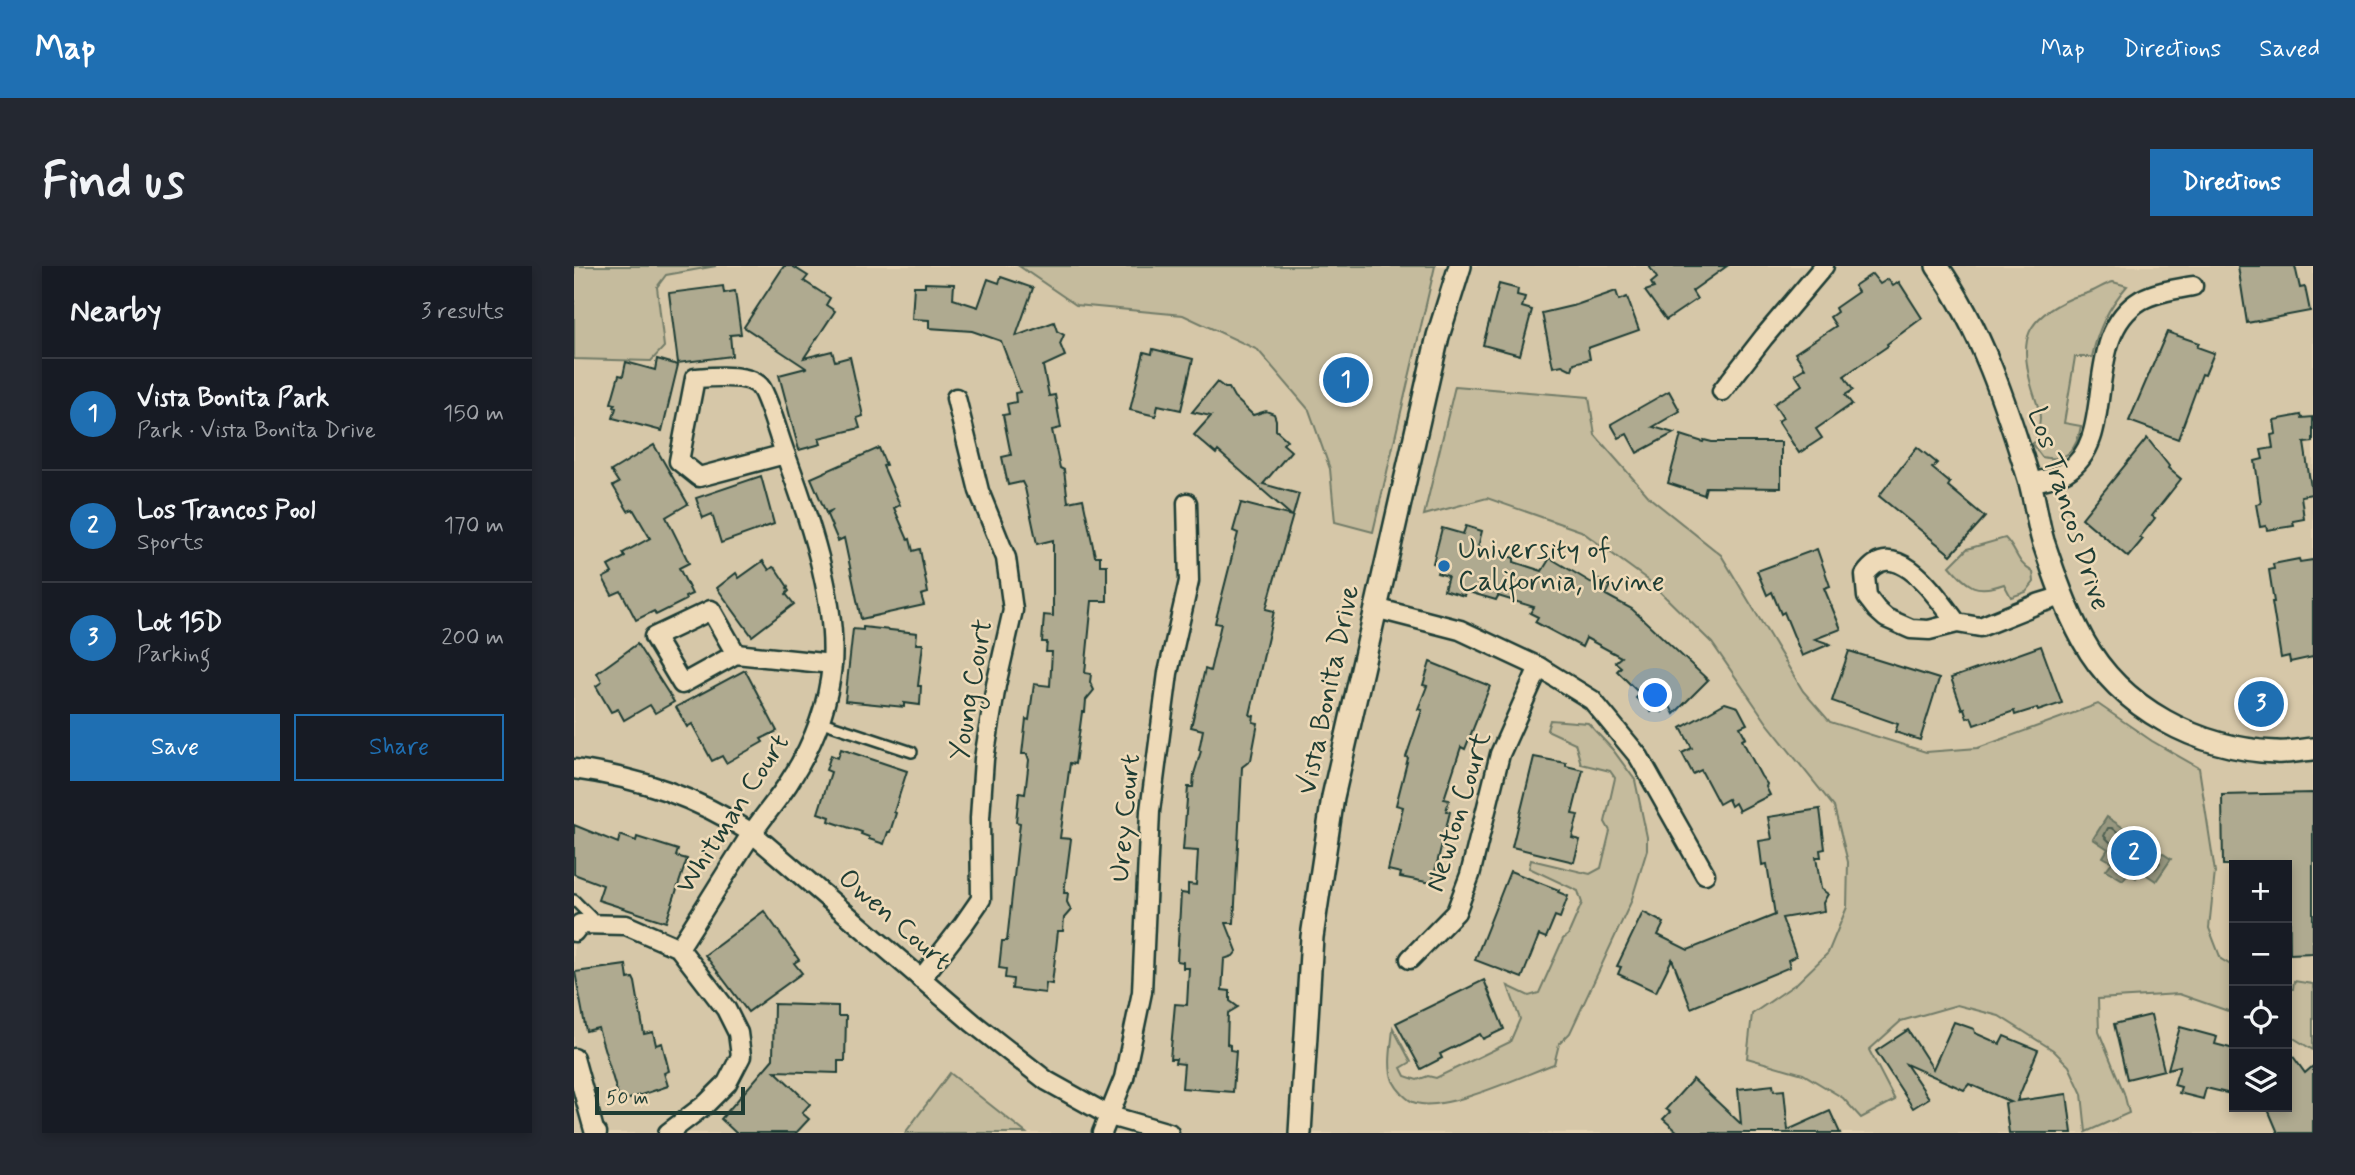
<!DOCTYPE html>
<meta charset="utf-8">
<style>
body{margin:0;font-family:Mynerve,sans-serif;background:#242831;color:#f1f3f6}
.controls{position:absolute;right:21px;bottom:21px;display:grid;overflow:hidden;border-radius:0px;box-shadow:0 4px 10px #0003}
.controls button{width:63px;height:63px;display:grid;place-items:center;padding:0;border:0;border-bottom:2px solid #363941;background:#171b24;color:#f1f3f6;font:35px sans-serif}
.scale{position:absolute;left:21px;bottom:18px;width:150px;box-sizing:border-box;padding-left:7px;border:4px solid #1f3d34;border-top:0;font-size:19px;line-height:24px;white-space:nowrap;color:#1f3d34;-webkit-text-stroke:5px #eedab8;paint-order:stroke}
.you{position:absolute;left:1082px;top:430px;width:24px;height:24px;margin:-18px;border:5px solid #fff;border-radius:50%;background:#1a73e8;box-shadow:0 0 0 10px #1a73e833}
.badge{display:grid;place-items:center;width:46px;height:46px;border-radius:50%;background:#1f6fb2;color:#fff;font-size:23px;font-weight:700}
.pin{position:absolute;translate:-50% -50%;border:4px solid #fff;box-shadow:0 2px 7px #0006}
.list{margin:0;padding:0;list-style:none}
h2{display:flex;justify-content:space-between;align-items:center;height:91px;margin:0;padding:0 28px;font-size:30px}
h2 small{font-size:23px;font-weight:400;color:#9ea1a6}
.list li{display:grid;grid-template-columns:46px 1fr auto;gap:21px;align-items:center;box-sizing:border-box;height:112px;padding:0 28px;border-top:2px solid #363941}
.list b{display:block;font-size:26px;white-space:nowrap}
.list p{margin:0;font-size:23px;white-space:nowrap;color:#9ea1a6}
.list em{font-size:23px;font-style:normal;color:#9ea1a6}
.actions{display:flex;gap:14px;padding:21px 28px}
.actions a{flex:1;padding:16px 0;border:2px solid #1f6fb2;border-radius:0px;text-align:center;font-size:24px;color:#1f6fb2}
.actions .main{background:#1f6fb2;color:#fff}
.icon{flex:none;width:38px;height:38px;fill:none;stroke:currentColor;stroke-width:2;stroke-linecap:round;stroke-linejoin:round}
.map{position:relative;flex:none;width:1739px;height:867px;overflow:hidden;border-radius:0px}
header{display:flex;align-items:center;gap:42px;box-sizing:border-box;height:98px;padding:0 35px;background:#1f6fb2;color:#fff}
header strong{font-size:33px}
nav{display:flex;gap:38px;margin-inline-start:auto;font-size:24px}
.intro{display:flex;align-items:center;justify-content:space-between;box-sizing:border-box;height:168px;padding:0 42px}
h1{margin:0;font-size:49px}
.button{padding:18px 32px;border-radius:0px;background:#1f6fb2;color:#fff;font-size:24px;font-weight:700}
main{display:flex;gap:42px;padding:0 42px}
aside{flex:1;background:#171b24;border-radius:0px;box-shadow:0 4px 10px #0003}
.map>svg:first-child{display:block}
</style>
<header>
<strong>Map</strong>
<nav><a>Map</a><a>Directions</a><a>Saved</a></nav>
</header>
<div class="intro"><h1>Find us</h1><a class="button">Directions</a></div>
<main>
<aside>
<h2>Nearby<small>3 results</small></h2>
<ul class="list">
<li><span class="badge">1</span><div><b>Vista Bonita Park</b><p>Park · Vista Bonita Drive</p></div><em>150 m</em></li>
<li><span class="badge">2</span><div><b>Los Trancos Pool</b><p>Sports</p></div><em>170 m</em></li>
<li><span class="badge">3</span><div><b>Lot 15D</b><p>Parking</p></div><em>200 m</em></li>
</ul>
<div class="actions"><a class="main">Save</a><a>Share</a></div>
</aside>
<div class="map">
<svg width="1739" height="867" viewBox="0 0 1739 867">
<rect width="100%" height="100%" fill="#e6d4b3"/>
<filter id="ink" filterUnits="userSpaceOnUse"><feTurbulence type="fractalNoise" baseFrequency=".0143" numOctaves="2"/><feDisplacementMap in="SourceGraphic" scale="14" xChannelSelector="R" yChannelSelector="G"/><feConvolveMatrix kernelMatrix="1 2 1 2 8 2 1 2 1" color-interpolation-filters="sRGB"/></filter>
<g filter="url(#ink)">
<!-- built -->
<path fill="#d6c7a8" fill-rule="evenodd" d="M0,0h1739v867h-1739zM1660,599h53v242h-53z"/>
<!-- green -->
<g fill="#c5bb9d" stroke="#727c68" stroke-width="2">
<polygon points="0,0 142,0 92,9 83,21 90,81 77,95 0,93"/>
<polygon points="445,0 861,0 799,266 761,256 756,203 735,144 684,84 609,49 502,39"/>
<path d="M1539,16l14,4c-19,22 -29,43 -35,71h-17l-11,66 17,3c-4,23 -14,37 -39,31l-10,-13 4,-3c7,-30 4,-26 -4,-53 -14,-49 -6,-70 40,-90 7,-3 15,-4 21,-7 7,-3 12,-7 20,-9z"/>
<polygon points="881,120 1015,131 1021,169 1076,232 1147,289 1229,425 1256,456 1352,486 1404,482 1524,438 1578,475 1625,502 1641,606 1635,662 1647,693 1660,701 1660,747 1605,728 1524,733 1525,766 1550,827 1555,847 1512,866 1508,828 1495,800 1479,784 1425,750 1383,739 1327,755 1295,784 1321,834 1287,852 1269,832 1229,808 1173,792 1178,748 1223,717 1254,687 1273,641 1274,596 1260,541 1193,457 1138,377 1074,314 1007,265 913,232 850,249"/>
<path d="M1431,272c13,13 11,25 28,34l1,10 -8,10 -15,5 -7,-13c-28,10 -36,3 -54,-18l17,-17z"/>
<path d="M976,454l38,3 25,27 22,30 12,57v13l-16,52 -61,131 -11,11 -5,20c-30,11 -108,48 -138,39 -9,-2 -19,-14 -23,-22 -6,-15 -1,-37 0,-53l18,34 -10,6 4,8 12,4 11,-4 8,2 74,-36 10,-23 -12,-33 21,10 10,-3 24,-54 5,-4 14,-32 -4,-12 -49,-23 2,-8 59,14 11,-6 9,-37 -5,-9 10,-44 -5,-7 -29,-7 -6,-21 -28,-13z"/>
<polygon points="1720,715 1739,718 1739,784 1713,768 1713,723 1719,723"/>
<polygon points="376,807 452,867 331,867"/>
</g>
<!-- water -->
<polygon fill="#989880" stroke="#687462" stroke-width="2" points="1533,551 1597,593 1582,615 1567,605 1562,612 1554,607 1549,614 1532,604 1538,596 1529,591 1534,583 1519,573"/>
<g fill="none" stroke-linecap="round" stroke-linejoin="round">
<!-- shore -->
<polygon stroke="#4f6152" stroke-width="2" points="1534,562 1538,562 1584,593 1586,597 1582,602 1578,604 1568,598 1544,603 1540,580 1530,570"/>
</g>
<!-- building -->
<g fill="#afaa90" stroke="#1f3d34" stroke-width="2">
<polygon points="210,0 218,0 234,10 230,15 256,32 252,39 261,45 230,92 258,85 261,95 276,91 289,150 283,152 286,162 245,172 247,178 225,184 205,109 232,102 170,61"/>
<polygon points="1075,0 1153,0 1118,25 1123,33 1092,54 1071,25 1080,22 1077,17 1083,12"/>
<polygon points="1664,0 1721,0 1726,22 1731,21 1736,45 1673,57"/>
<polygon points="1298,8 1306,18 1314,13 1319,20 1325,16 1348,52 1313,78 1314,80 1270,110 1279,124 1271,129 1278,138 1242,163 1248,172 1225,187 1204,155 1209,152 1200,138 1228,119 1221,108 1231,102 1221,87 1262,60 1256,51 1263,46 1261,42 1284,26 1280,20"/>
<polygon points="427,11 459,22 442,70 480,56 483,65 490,69 486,78 491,90 469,100 475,130 481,129 487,162 478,164 486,202 490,204 494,236 509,233 521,290 526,290 526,299 533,299 533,335 518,335 511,407 517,408 516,416 520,424 512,434 511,446 508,446 501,498 496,497 486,572 497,573 490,627 494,627 493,636 497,644 490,652 489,665 484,665 478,718 472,717 471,727 438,723 439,713 431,712 432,703 425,702 428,675 433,675 440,611 446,557 442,556 445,527 451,528 455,494 453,488 448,488 452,453 455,454 460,418 476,420 478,386 472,386 473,376 468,376 470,349 479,350 479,274 463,278 451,222 448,216 434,219 428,191 437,189 429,149 435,148 433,138 442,136 441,127 446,126 427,75 398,65 355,62 355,54 338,53 340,20 351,20 351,17 380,18 379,33 404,41 414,13 425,17"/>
<polygon points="925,18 944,23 943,29 951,31 948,41 958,44 946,89 909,79"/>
<polygon points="149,20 150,27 161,25 167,68 156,69 158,90 104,97 95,27"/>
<polygon points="1042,25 1045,34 1053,31 1065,64 1014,82 1016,93 1000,97 998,104 988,99 979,101 968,47 1002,39"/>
<polygon points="1593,66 1625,77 1623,81 1640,87 1631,109 1628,108 1604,173 1555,155"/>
<polygon points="579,83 619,93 607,144 584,139 582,150 556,144 570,86 578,88"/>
<polygon points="83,93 104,99 88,165 39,152 42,142 40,141 41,138 37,137 45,109 49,110 52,96 81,104"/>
<polygon points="643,116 651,122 655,122 660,131 679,149 692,145 700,148 702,154 702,164 713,174 709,178 717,185 689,218 725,228 692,343 700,345 676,449 680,450 679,456 684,457 677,494 668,501 660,657 652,657 663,685 659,690 650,693 648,724 656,725 656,735 664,741 654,747 653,778 656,779 656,784 662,785 659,826 608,822 610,798 601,797 602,793 596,793 601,738 613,739 615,702 609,702 609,696 603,695 607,627 614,628 614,618 622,619 624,585 609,584 614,521 619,521 620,508 627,485 625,484 629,464 617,461 631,403 636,405 647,358 641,357 664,267 659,265 667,237 718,250 644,185 642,188 620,169 637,150 618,146"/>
<polygon points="1095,125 1106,145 1079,161 1100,167 1063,187 1053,168 1045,172 1037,158"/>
<polygon points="1727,149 1728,152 1739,151 1739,176 1730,177 1738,228 1727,230 1730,253 1719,255 1720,260 1693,264 1692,260 1686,261 1682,238 1687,237 1681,195 1689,193 1687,184 1699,182 1697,169 1702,168 1700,154"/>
<polygon points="1107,169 1129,176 1130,174 1138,176 1207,176 1207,222 1132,221 1130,229 1094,217"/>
<polygon points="1573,172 1595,200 1594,202 1607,213 1578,250 1581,252 1566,271 1569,273 1554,291 1508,252"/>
<polygon points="80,179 114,238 92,251 115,297 105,302 118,328 111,331 112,334 82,349 80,345 62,354 47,325 38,329 29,312 38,307 34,300 51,291 49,287 76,272 59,243 54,245 39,220 45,217 37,205"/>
<polygon points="1343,181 1363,197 1358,202 1376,217 1374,220 1411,251 1377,289 1305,230"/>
<polygon points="305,182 312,199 309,200 326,239 320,242 334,274 336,273 339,285 346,283 354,327 347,329 350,339 287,353 270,272 264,275 253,249 259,244 252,247 237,212"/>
<polygon points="187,210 200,258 147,277 138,248 129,252 122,232"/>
<polygon points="892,260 908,265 904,281 940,292 940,296 968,305 976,292 1018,317 1021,312 1037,320 1032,329 1058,343 1134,414 1100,448 1095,438 1088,446 1082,441 1077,446 1062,432 1066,428 1043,405 1047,401 1041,396 1047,391 1012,372 1008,381 961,356 964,351 956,347 960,341 924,330 922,334 891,325 890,330 870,324 874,310 863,307 866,299 859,297 868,262 889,268"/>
<polygon points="1243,283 1256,320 1250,322 1267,363 1241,373 1256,378 1228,390 1210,346 1207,348 1198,326 1193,329 1183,305"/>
<polygon points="1725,293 1726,296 1739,294 1739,391 1716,396 1715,390 1707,392 1698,336 1700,336 1695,304 1700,303 1699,298"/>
<polygon points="189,295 195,304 199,301 202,303 214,321 213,322 215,325 212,328 220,338 178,370 143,322 162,307 165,312"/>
<polygon points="289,361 343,367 342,378 349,378 344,420 347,420 346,439 330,437 330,441 271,435 279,363 289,364"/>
<polygon points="63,378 100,436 81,447 76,439 50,454 44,443 37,446 22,420 28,416 23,407"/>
<polygon points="1467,380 1488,437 1464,445 1463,442 1441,449 1440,445 1400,459 1397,451 1393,452 1390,442 1388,443 1377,412"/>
<polygon points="1275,385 1365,413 1346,474 1321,466 1324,458 1258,435"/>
<polygon points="856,396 916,420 891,483 887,481 870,533 875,534 872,545 876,546 858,617 826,611 827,607 814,604 829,541 822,539 834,492 832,491 848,444 844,443 853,420 849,419"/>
<polygon points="171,404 203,465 187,473 189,476 152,497 148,490 138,495 118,458 113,461 102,441"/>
<polygon points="1151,437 1164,441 1173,458 1166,461 1172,472 1168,474 1187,510 1193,518 1192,521 1196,529 1165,545 1161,537 1157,540 1154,533 1145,538 1127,504 1119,508 1108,487 1118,482 1107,462"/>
<polygon points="267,483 333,505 320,546 322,547 316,566 314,566 310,578 295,573 295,571 287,568 288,566 255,555 256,551 244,547 257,506 252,504 257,489 264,492"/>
<polygon points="960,491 992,497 992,500 1009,504 998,548 1004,549 998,572 1006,574 1000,596 938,581"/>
<polygon points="1739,527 1739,687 1716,688 1715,599 1649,599 1648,529"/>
<polygon points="1246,543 1251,583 1246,584 1247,591 1242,591 1247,623 1254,628 1249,637 1250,645 1208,652 1222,690 1214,694 1216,701 1117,742 1098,693 1082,726 1044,708 1047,701 1043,700 1069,646 1090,657 1084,669 1114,684 1201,649 1193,598 1188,599 1185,575 1198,573 1194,551"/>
<polygon points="0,559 44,577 46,569 62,575 63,571 104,584 102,590 113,593 92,656 24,634 29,619 0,608"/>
<polygon points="936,605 985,624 984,626 994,630 986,652 981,650 972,672 965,669 948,712 901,694"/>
<polygon points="190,645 225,694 220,697 228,707 174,746 131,689"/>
<polygon points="52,699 54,713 59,712 61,716 70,768 79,766 82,779 88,777 95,805 90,807 94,820 46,836 24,762 12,765 1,706"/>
<polygon points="910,714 930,763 909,773 906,768 866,788 868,792 847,803 822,757"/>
<polygon points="200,738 264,740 264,750 272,750 271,795 264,795 264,807 201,805 236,838 228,847 235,853 222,867 162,867 147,853 199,793"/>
<polygon points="1577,749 1590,804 1553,813 1540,758"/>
<polygon points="1380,756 1400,763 1401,767 1426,778 1430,770 1464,784 1443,835 1493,828 1498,867 1435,867 1431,837 1437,836 1395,818 1390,824 1332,798 1355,832 1339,842 1302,785 1334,764 1359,803"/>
<polygon points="1606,761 1643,771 1641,778 1660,783 1660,817 1657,828 1632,822 1629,833 1605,827 1607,821 1600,819 1606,800 1594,803"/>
<polygon points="1713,782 1731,807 1739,800 1739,867 1704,867 1693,841 1713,841"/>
<polygon points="1119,813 1167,858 1164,823 1199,819 1200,825 1210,824 1214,864 1256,845 1266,867 1105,867 1089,853 1096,846 1092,843"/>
</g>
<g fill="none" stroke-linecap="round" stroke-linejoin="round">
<!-- service casing -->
<g stroke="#1f3d34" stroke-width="14">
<g id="service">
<polyline points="245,455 338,486"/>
<polyline points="0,634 23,657"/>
</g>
</g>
<!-- minor casing -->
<g stroke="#1f3d34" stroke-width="23">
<g id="minor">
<polyline points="1148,125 1190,71 1250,0"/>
<path d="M1456,217c12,-3 26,-5 36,-11 54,-33 13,-135 75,-172 14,-8 35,-11 52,-14"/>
<polyline points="801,342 886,364 965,401 1018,434 1065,491 1131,608"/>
<path d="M1383,357c-18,-23 -62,-92 -92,-48l2,22 10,13 9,8 25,11 18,1 28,-7 23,4 60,-24 23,-7"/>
<polyline points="162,388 108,418 80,371 137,344 162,388 258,398"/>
<path d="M0,503c67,9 121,28 178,64l221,190 74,58 63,35 59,17"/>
<polyline points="0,666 6,658 52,659 105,682 152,743 164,767 167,790 153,817 132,838 94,867"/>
<path d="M105,682c24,-37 47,-75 71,-112 12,-18 26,-34 38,-52 23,-35 40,-77 44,-119 5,-66 -24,-150 -47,-212 -6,-15 -16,-53 -24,-65 -10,-15 -49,-11 -66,-10l-16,83 20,16 86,-23"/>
<polyline points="836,693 882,646 896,609 926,488 965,401"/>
<polyline points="347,713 389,659 407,633 406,552 410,493 422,419 439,344 432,292 405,225 382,132"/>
<polyline points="0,792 20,864 23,867"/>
<polyline points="528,867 550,812 568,726 576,545 594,407 615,315 613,237"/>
</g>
</g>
<!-- tertiary casing -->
<g stroke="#1f3d34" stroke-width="26">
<g id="tertiary">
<path d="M1363,0c45,64 69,139 92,213 6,20 8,42 14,62 11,33 23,68 40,99 38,69 115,109 193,112 12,1 25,-2 37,-3"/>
<polyline points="726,867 738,671 759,531 864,70 886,0"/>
</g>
</g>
<!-- service -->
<use href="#service" stroke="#eedab8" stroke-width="9"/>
<!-- minor -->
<use href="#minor" stroke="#eedab8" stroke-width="18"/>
<!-- tertiary -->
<use href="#tertiary" stroke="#eedab8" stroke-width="21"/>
</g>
</g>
<!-- markers -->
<circle fill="#1f6fb2" stroke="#eedab8" stroke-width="2.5" cx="870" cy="300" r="7"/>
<g text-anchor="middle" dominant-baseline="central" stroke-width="5" stroke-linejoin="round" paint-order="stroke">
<!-- street labels -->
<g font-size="28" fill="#1f3d34" stroke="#eedab8">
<text transform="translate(1494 243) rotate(72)">Los Trancos Drive</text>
<text transform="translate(398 424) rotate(-80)">Young Court</text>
<text transform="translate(755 424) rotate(-78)">Vista Bonita Drive</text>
<text transform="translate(885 546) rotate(-73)">Newton Court</text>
<text transform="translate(159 548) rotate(-57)">Whitman Court</text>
<text transform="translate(552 552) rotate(-85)">Urey Court</text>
<text transform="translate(320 654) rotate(41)">Owen Court</text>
</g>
<!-- poi labels -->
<g font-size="28" fill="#1f3d34" stroke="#eedab8" text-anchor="start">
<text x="884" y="284">University of<tspan x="884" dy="32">California, Irvine</tspan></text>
</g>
</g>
</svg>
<div class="controls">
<button>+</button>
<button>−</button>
<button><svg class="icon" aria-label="locate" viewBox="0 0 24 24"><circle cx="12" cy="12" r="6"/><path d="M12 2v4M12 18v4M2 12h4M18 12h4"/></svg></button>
<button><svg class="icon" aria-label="layers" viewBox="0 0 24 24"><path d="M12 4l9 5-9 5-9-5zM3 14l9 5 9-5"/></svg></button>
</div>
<div class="scale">50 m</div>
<div class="you"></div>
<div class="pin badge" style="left:772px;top:114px">1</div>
<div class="pin badge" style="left:1560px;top:587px">2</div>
<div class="pin badge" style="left:1687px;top:438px">3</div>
</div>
</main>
